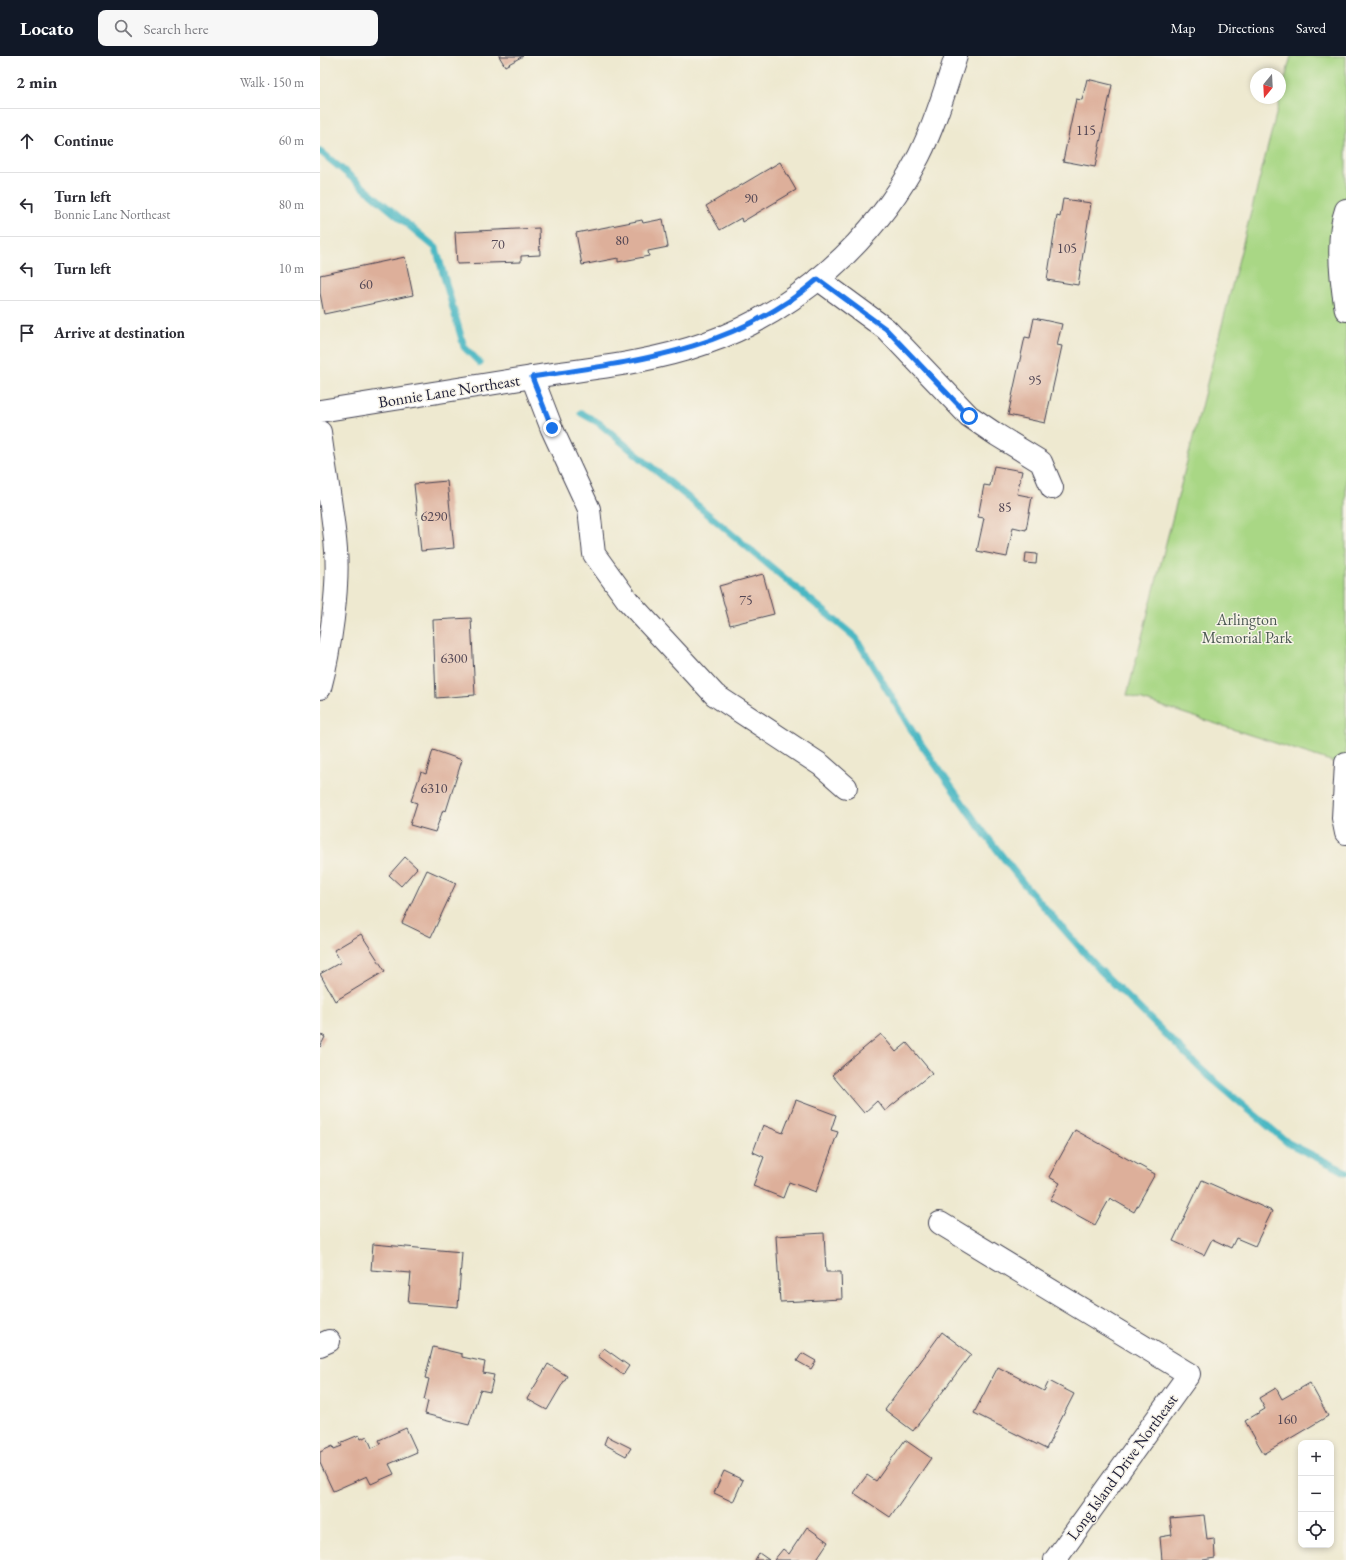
<!DOCTYPE html>
<meta charset="utf-8">
<style>
body{margin:0;font-family:"EB Garamond",serif;background:#f7f7f7;color:#2b2b33}
.controls{position:absolute;right:12px;bottom:12px;display:grid;overflow:hidden;border-radius:8px;box-shadow:0 2px 6px #0003}
.controls button{width:36px;height:36px;display:grid;place-items:center;padding:0;border:0;border-bottom:1px solid #e1e1e2;background:#fff;color:#2b2b33;font:20px sans-serif}
.compass{position:absolute;left:930px;top:12px;width:36px;height:36px;border-radius:50%;background:#fff;box-shadow:0 2px 6px #0003;rotate:198deg}
.stop{position:absolute;width:12px;height:12px;margin:-9px;border:3px solid #1a73e8;border-radius:50%;background:#fff}
.stop.end{background:#1a73e8;border-color:#fff;box-shadow:0 1px 4px #0008}
.list{margin:0;padding:0;list-style:none}
h2{display:flex;justify-content:space-between;align-items:center;height:52px;margin:0;padding:0 16px;font-size:17px}
h2 small{font-size:13px;font-weight:400;color:#7c7c81}
.list li{display:grid;grid-template-columns:26px 1fr auto;gap:12px;align-items:center;box-sizing:border-box;height:64px;padding:0 16px;border-top:1px solid #e1e1e2}
.list b{display:block;font-size:15px;white-space:nowrap}
.list p{margin:0;font-size:13px;white-space:nowrap;color:#7c7c81}
.list em{font-size:13px;font-style:normal;color:#7c7c81}
.icon{flex:none;width:22px;height:22px;fill:none;stroke:currentColor;stroke-width:2;stroke-linecap:round;stroke-linejoin:round}
.map{position:relative;flex:none;width:1026px;height:1504px;overflow:hidden}
header{display:flex;align-items:center;gap:24px;box-sizing:border-box;height:56px;padding:0 20px;background:#111827;color:#fff}
header strong{font-size:19px}
nav{display:flex;gap:22px;margin-inline-start:auto;font-size:14px}
.search{width:280px;height:36px;background:#f7f7f7;display:flex;align-items:center;gap:10px;box-sizing:border-box;padding:0 14px;border-radius:8px;color:#7c7c81;font-size:15px}
main{display:flex}
aside{flex:1;background:#fff}
.map>svg:first-child{display:block}
</style>
<header>
<strong>Locato</strong>
<div class="search"><svg class="icon" aria-label="search" viewBox="0 0 24 24"><circle cx="10" cy="10" r="6"/><path d="M15 15l6 6"/></svg>Search here</div>
<nav><a>Map</a><a>Directions</a><a>Saved</a></nav>
</header>
<main>
<aside>
<h2>2 min<small>Walk · 150 m</small></h2>
<ul class="list">
<li><svg class="icon" aria-label="ahead" viewBox="0 0 24 24"><path d="M12 20V5M6 11l6-6 6 6"/></svg><div><b>Continue</b></div><em>60 m</em></li>
<li><svg class="icon" aria-label="left" viewBox="0 0 24 24"><path d="M17 20v-9H6M10 6l-5 5 5 5"/></svg><div><b>Turn left</b><p>Bonnie Lane Northeast</p></div><em>80 m</em></li>
<li><svg class="icon" aria-label="left" viewBox="0 0 24 24"><path d="M17 20v-9H6M10 6l-5 5 5 5"/></svg><div><b>Turn left</b></div><em>10 m</em></li>
<li><svg class="icon" aria-label="arrive" viewBox="0 0 24 24"><path d="M6 21V4h12l-3 4 3 4H6"/></svg><div><b>Arrive at destination</b></div></li>
</ul>
</aside>
<div class="map">
<svg width="1026" height="1504" viewBox="0 0 1026 1504">
<rect width="100%" height="100%" fill="#f7f3e8"/>
<filter id="ink" filterUnits="userSpaceOnUse"><feTurbulence type="fractalNoise" baseFrequency=".025" numOctaves="2"/><feDisplacementMap in="SourceGraphic" scale="8" xChannelSelector="R" yChannelSelector="G"/><feConvolveMatrix kernelMatrix="1 2 1 2 8 2 1 2 1" color-interpolation-filters="sRGB"/></filter>
<filter id="wash" filterUnits="userSpaceOnUse"><feTurbulence type="fractalNoise" baseFrequency=".012" numOctaves="4" result="noise"/><feDisplacementMap in="SourceGraphic" scale="16" xChannelSelector="R" yChannelSelector="G"/><feGaussianBlur stdDeviation="0.9" result="paint"/><feColorMatrix in="noise" values="0 0 0 0 0 0 0 0 0 0 0 0 0 0 0 0 0 1.4 0 .05"/><feComposite in="paint" operator="in"/></filter>
<g filter="url(#wash)">
<rect width="100%" height="100%" fill="#eee9d0"/>
<!-- green -->
<polygon fill="#a9d785" stroke="#667c60" points="971,0 1026,0 1026,710 807,639"/>
<g fill="none" stroke-linecap="round" stroke-linejoin="round">
<!-- stream -->
<g stroke="#49b7c3" stroke-width="7">
<polyline points="0,95 116,192 144,291 160,307"/>
<polyline points="261,357 279,367 536,582 594,678 658,769 703,827 777,911 883,1015 968,1087 1026,1116"/>
</g>
</g>
<g id="blocks">
<!-- building -->
<g fill="#ddaf9a">
<polygon points="179,0 203,0 185,10"/>
<polygon points="767,23 792,29 775,111 743,105 756,43 762,44"/>
<polygon points="460,106 476,134 422,166 421,162 400,174 386,150"/>
<polygon points="743,143 771,147 758,229 727,224 737,160 740,161"/>
<polygon points="343,163 348,191 328,195 329,200 298,206 298,202 262,209 256,177 322,164 323,167"/>
<polygon points="219,172 220,199 201,200 201,206 137,208 135,176"/>
<polygon points="85,201 93,239 4,258 0,237 0,219"/>
<polygon points="714,262 742,268 737,289 742,290 725,367 688,359 705,281 710,282"/>
<polygon points="674,410 702,415 697,438 712,441 706,474 693,471 687,501 657,495 664,462 658,461 664,429 670,430"/>
<polygon points="127,425 134,492 101,495 94,428"/>
<polygon points="706,497 717,498 716,508 705,507"/>
<polygon points="443,518 454,558 410,569 399,530"/>
<polygon points="151,562 155,639 116,642 113,564"/>
<polygon points="113,694 142,704 126,755 123,754 115,776 90,769 97,747 91,745 101,716 106,718"/>
<polygon points="85,801 97,812 81,830 69,819"/>
<polygon points="107,814 136,827 111,881 82,867"/>
<polygon points="41,878 65,915 15,945 0,918 21,906 14,894"/>
<polygon points="0,978 5,981 0,991"/>
<polygon points="561,978 576,996 587,987 612,1017 565,1055 557,1045 544,1057 512,1019"/>
<polygon points="476,1044 516,1059 511,1074 518,1076 496,1136 469,1126 463,1142 433,1130 444,1101 433,1096 443,1069 463,1077"/>
<polygon points="755,1074 835,1118 814,1156 790,1142 775,1169 730,1144 740,1127 729,1121"/>
<polygon points="882,1124 952,1155 935,1190 916,1182 911,1192 892,1183 884,1199 853,1185"/>
<polygon points="504,1177 506,1216 521,1216 522,1243 460,1246 456,1180"/>
<polygon points="53,1188 142,1196 138,1251 88,1247 91,1217 51,1214"/>
<polygon points="622,1276 651,1298 593,1375 565,1354"/>
<polygon points="113,1291 142,1298 142,1301 165,1306 163,1317 174,1319 170,1336 160,1334 149,1369 105,1358 108,1345 104,1344 109,1323 105,1322"/>
<polygon points="284,1292 309,1310 303,1319 278,1300"/>
<polygon points="482,1297 496,1305 491,1313 477,1305"/>
<polygon points="228,1308 247,1320 227,1354 207,1343"/>
<polygon points="678,1311 724,1335 729,1325 754,1338 726,1393 654,1357"/>
<polygon points="990,1327 1008,1360 944,1398 925,1365 945,1353 939,1342 956,1332 962,1343"/>
<polygon points="86,1372 97,1396 69,1408 74,1418 51,1428 47,1420 13,1435 0,1407 0,1396 13,1390 14,1393 22,1390 20,1387 39,1379 41,1383 47,1380 52,1392 61,1388 59,1384"/>
<polygon points="287,1380 311,1392 306,1400 284,1388"/>
<polygon points="585,1384 611,1402 570,1461 534,1437 547,1419 556,1425"/>
<polygon points="404,1415 423,1424 413,1446 394,1437"/>
<polygon points="884,1459 887,1483 894,1482 895,1502 883,1504 842,1504 840,1481 852,1479 850,1462"/>
<polygon points="487,1471 508,1486 496,1504 454,1504 463,1493 469,1498"/>
<polygon points="439,1497 449,1504 435,1504"/>
</g>
</g>
</g>
<g filter="url(#ink)">
<use href="#blocks" fill-opacity="0" stroke="#414051" stroke-width="1"/>
<g fill="none" stroke-linecap="round" stroke-linejoin="round">
<!-- minor casing -->
<g stroke="#414051" stroke-width="24">
<g id="minor">
<path d="M1026,154c-10,28 -5,71 0,100"/>
<polyline points="498,223 566,273 649,360 677,379 721,406 732,432"/>
<polyline points="212,321 232,373 269,453 274,498 308,545 395,639 501,709 526,731"/>
<path d="M0,355c73,-12 146,-23 219,-35 56,-8 114,-14 167,-33 90,-31 169,-103 213,-187 16,-32 26,-66 37,-100"/>
<path d="M0,376c5,39 13,78 16,118 3,38 -6,101 -16,138"/>
<polyline points="1026,707 1023,762 1026,777"/>
<polyline points="620,1167 869,1318 735,1504"/>
<polyline points="0,1289 9,1285"/>
</g>
</g>
<!-- minor -->
<use href="#minor" stroke="#fff" stroke-width="22"/>
</g>
</g>
<g fill="none" stroke-linecap="round" stroke-linejoin="round" filter="url(#ink)">
<!-- route -->
<path stroke="#1a73e8" stroke-width="5" d="M232,372l-20,-51c104,-16 202,-26 286,-98l68,50 83,87"/>
</g>
<g text-anchor="middle" dominant-baseline="central" stroke-width="3" stroke-linejoin="round" paint-order="stroke">
<!-- number labels -->
<g font-size="14" fill="#514553">
<text x="766" y="74">115</text>
<text x="431" y="142">90</text>
<text x="302" y="184">80</text>
<text x="178" y="188">70</text>
<text x="747" y="192">105</text>
<text x="46" y="228">60</text>
<text x="715" y="324">95</text>
<text x="685" y="451">85</text>
<text x="114" y="460">6290</text>
<text x="426" y="544">75</text>
<text x="134" y="602">6300</text>
<text x="114" y="732">6310</text>
<text x="967" y="1363">160</text>
</g>
<!-- street labels -->
<g font-size="16" fill="#22223b" stroke="#f7f3e8">
<text transform="translate(129 335) rotate(-9)">Bonnie Lane Northeast</text>
<text transform="translate(802 1411) rotate(-54)">Long Island Drive Northeast</text>
</g>
<!-- park labels -->
<g font-size="16" fill="#4a5851" stroke="#f7f3e8">
<text x="927" y="563">Arlington<tspan x="927" dy="18">Memorial Park</tspan></text>
</g>
</g>
</svg>
<div class="controls">
<button>+</button>
<button>−</button>
<button><svg class="icon" aria-label="locate" viewBox="0 0 24 24"><circle cx="12" cy="12" r="6"/><path d="M12 2v4M12 18v4M2 12h4M18 12h4"/></svg></button>
</div>
<svg class="compass" viewBox="-18 -18 36 36"><path d="M0-13l5 13h-10z" fill="#e53935"/><path d="M0 13l5-13h-10z" fill="#7c7c81"/></svg>
<div class="stop" style="left:649px;top:360px"></div>
<div class="stop end" style="left:232px;top:372px"></div>
</div>
</main>
